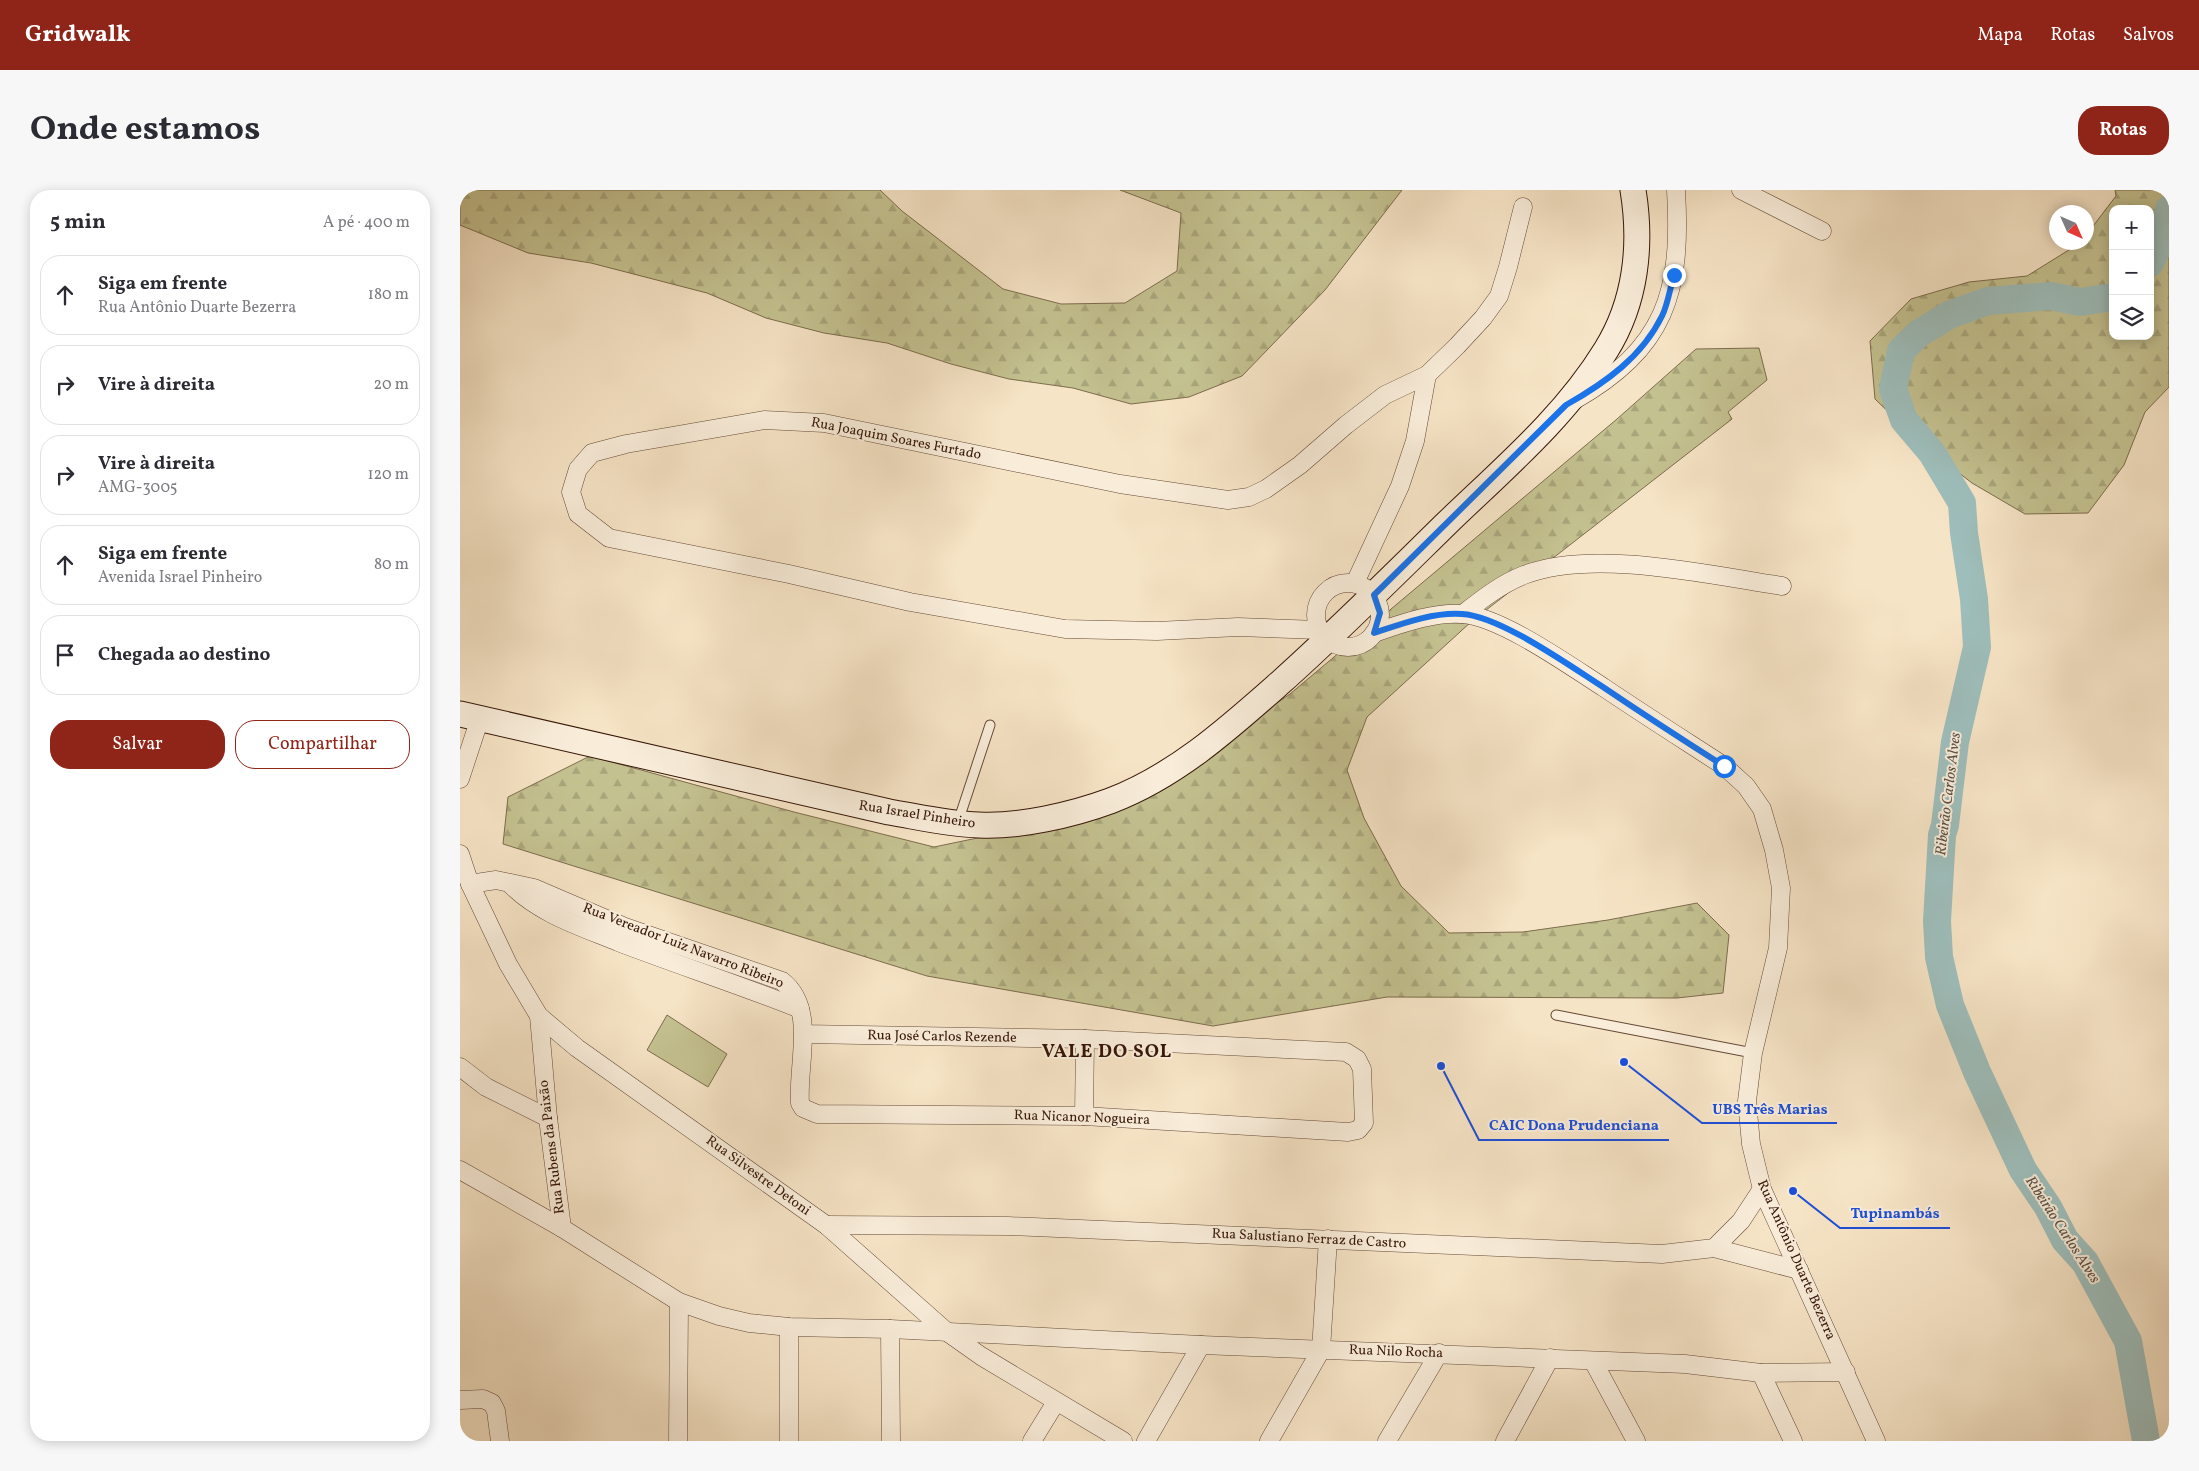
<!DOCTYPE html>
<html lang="pt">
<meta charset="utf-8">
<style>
body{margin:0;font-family:Vollkorn,serif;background:#f7f7f7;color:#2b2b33}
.controls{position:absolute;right:15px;top:15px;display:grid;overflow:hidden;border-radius:10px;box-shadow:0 2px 12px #0003}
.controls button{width:45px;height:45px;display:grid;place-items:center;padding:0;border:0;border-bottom:1px solid #e1e1e2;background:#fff;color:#2b2b33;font:25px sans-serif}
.compass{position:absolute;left:1589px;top:15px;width:45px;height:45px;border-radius:50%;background:#fff;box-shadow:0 2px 12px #0003;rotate:135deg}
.stop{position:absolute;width:15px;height:15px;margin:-11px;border:4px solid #1a73e8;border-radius:50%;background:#fff}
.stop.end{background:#1a73e8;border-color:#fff;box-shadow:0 1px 5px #0008}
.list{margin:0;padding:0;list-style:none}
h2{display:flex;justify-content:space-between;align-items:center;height:65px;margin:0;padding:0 20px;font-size:21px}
h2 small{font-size:16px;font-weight:400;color:#7c7c81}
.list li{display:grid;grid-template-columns:32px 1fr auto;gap:15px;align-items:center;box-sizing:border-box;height:80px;margin:0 10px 10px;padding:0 10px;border:1px solid #e1e1e2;border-radius:20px}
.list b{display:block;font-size:19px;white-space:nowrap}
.list p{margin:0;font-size:16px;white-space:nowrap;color:#7c7c81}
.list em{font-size:16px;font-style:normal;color:#7c7c81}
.actions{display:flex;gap:10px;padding:15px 20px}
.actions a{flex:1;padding:11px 0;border:1px solid #8f2418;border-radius:20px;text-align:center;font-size:18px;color:#8f2418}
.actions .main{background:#8f2418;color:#fff}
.icon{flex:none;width:28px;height:28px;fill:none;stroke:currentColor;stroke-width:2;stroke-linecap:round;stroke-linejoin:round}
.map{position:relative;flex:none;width:1709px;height:1251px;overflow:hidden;border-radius:20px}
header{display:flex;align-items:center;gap:30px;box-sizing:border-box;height:70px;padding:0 25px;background:#8f2418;color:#fff}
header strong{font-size:24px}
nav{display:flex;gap:28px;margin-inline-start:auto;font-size:18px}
.intro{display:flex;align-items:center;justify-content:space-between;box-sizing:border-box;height:120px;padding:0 30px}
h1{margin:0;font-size:35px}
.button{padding:12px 22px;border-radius:20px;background:#8f2418;color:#fff;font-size:18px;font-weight:700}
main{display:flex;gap:30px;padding:0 30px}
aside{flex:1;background:#fff;border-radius:20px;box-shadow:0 2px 12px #0003}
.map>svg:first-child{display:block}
</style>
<header>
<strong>Gridwalk</strong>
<nav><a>Mapa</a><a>Rotas</a><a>Salvos</a></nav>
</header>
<div class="intro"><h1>Onde estamos</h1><a class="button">Rotas</a></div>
<main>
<aside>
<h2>5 min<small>A pé · 400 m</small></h2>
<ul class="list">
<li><svg class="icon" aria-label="ahead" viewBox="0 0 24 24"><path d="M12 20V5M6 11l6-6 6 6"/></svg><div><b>Siga em frente</b><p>Rua Antônio Duarte Bezerra</p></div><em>180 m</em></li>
<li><svg class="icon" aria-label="right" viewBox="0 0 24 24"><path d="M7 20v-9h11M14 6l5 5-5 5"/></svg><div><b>Vire à direita</b></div><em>20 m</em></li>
<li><svg class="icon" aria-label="right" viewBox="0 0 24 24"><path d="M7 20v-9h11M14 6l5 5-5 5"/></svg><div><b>Vire à direita</b><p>AMG-3005</p></div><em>120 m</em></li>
<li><svg class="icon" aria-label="ahead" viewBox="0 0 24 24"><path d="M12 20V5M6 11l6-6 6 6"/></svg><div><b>Siga em frente</b><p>Avenida Israel Pinheiro</p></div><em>80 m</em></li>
<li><svg class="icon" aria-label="arrive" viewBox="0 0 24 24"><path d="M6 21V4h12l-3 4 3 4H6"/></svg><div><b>Chegada ao destino</b></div></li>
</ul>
<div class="actions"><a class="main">Salvar</a><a>Compartilhar</a></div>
</aside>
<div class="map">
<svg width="1709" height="1251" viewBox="0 0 1709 1251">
<defs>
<pattern id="forest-firs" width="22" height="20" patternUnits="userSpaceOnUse" patternTransform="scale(1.25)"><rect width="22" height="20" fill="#c4c190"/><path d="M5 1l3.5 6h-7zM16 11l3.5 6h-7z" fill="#a9a57b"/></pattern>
</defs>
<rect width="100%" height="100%" fill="#f6e4c6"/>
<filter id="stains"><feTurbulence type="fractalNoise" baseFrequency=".004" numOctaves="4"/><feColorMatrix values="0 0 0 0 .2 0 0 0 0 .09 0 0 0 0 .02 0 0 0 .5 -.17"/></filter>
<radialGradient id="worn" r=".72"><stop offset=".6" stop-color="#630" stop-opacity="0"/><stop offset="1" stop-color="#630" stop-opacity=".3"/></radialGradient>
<!-- green -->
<polygon fill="#c4c190" stroke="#7d6c4c" points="207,825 267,864 248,897 187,860"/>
<!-- forest -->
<g fill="url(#forest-firs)" stroke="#7d6c4c" fill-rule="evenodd">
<polygon points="0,0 420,0 442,21 543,99 601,114 665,113 717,81 721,23 660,0 942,0 865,100 782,186 729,207 671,214 613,198 549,189 491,174 427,153 364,143 306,128 247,103 131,73 68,63 0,35"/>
<path d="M1655,0h54v197l-24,25 -21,53 -36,48 -63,1 -53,-31 -48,-37 -49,-47 -5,-58 41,-42 58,-17 58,-6 53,-33 6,-1 1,-8 29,-38zM1653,19h37v127h-37z"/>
<polygon points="1299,158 1307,190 1268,222 1272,229 1012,431 907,527 887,580 904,628 941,696 989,743 1063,742 1148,730 1237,713 1269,745 1263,803 1217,808 927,807 753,836 467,786 43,654 48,607 130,566 334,622 474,657 667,617 830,504 1157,229 1236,159"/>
</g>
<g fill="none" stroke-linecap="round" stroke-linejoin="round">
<!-- river -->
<g stroke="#9ebebb" stroke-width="28">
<polyline points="1690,73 1698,57 1709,19"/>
<polyline points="1653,107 1620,112 1591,106 1528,111 1489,125 1458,144 1441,161 1433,199 1444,230 1472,263 1502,313 1504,343 1514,409 1517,457 1495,552 1485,635 1482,645 1477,731 1479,767 1490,815 1517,882 1563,980 1588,1017 1605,1050 1625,1072 1668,1151 1686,1251"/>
</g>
<!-- service casing -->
<g stroke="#664a37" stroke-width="11">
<g id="service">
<polyline points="498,632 530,535"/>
<polyline points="1096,825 1293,863"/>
</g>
</g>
<!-- minor casing -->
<g stroke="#664a37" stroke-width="19">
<g id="minor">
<polyline points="1281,0 1362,41"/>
<path d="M1113,211c93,-53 109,-108 103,-211"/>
<polyline points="895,393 940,296 955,251 967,185"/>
<circle cx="888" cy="425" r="32"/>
<path d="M1003,424c19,-15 38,-30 61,-39 68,-27 186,0 258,11"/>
<polyline points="859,440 778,437 697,441 605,439 450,412 329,384 149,348 118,324 111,302 118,279 132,263 166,254 304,230 364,233 660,294 768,310 789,307 806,299 840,275 886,235 925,205 967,185 997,156 1023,128 1039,106 1048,77 1063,17"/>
<path d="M914,443c27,-9 59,-21 88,-19 38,2 108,52 141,73 40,27 81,53 121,79l22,20 16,23 12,41 7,38 -3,60 -25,105 -6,48 4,43 11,45 114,252"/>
<polyline points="0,589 20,528"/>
<polyline points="0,664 10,694 48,774 79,826 117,858 366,1035 487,1142 521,1166 663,1251"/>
<path d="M49,693c30,31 70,43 109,59 60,23 122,43 182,67"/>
<path d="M10,694l26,-4 38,8 91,39 157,54c35,27 15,83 18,122l3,5 14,6 267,2 264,16 10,-2 6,-7 -2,-54 -5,-10 -11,-7 -261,-13 -282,-5"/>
<polyline points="79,826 88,928 102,1038 219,1112 259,1126 289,1133 329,1137 430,1139 741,1155 1225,1174 1301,1183 1386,1182"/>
<polyline points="0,877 26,897 88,928"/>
<polyline points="624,926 625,849"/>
<polyline points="0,980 102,1038"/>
<polyline points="366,1035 548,1036 1202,1064 1254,1058 1281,1031 1302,999"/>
<polyline points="1254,1058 1339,1080"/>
<polyline points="430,1139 431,1251"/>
<polyline points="1133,1171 1176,1251"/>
<polyline points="1301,1183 1333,1251"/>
<polyline points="0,1210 23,1209 32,1213 36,1221 40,1251"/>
<polyline points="218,1251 219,1112"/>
<polyline points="329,1251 329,1137"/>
<polyline points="572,1251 596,1212"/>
<polyline points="686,1251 741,1155"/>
<polyline points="809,1251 861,1160 868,1049"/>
<polyline points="927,1251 979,1163"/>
<polyline points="1045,1251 1090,1168"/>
</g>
</g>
<!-- secondary casing -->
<g stroke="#361607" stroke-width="27">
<path id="secondary" d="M0,524l429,98c30,5 59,12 90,13 40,2 93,-10 131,-24 66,-25 119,-73 171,-119 57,-51 111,-105 166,-159 56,-54 118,-106 159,-173 30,-48 36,-105 27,-160"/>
</g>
<!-- service -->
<use href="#service" stroke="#f9edda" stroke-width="9"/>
<!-- minor -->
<use href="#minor" stroke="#f9edda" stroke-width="18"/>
<!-- secondary -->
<use href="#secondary" stroke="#f9edda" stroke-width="25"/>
</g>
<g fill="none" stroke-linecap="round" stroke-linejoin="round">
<!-- route -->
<path stroke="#1a73e8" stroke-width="6" d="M1214,85c-4,13 -6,29 -12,41 -20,41 -57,67 -96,89l-192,190 6,18 -6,20c27,-9 59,-21 88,-19 38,2 108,52 141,73 40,27 80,53 121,79"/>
</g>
<g text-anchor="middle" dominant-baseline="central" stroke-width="4" stroke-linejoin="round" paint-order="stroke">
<!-- street labels -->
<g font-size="14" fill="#361607" stroke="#f9edda">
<text transform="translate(436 249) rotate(11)">Rua Joaquim Soares Furtado</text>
<text transform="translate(457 625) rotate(9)">Rua Israel Pinheiro</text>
<text transform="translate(223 756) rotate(21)">Rua Vereador Luiz Navarro Ribeiro</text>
<text transform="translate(482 847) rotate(1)">Rua José Carlos Rezende</text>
<text transform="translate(622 928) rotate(2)">Rua Nicanor Nogueira</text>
<text transform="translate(92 957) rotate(-97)">Rua Rubens da Paixão</text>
<text transform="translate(298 986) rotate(36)">Rua Silvestre Detoni</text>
<text transform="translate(849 1049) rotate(3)">Rua Salustiano Ferraz de Castro</text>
<text transform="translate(1336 1070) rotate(66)">Rua Antônio Duarte Bezerra</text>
<text transform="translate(936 1162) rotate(2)">Rua Nilo Rocha</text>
</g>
<!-- water labels -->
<g font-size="15" font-style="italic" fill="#5a5146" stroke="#f9edda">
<text transform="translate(1489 604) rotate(-83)">Ribeirão Carlos Alves</text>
<text transform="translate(1602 1040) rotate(57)">Ribeirão Carlos Alves</text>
</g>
<!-- district labels -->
<g font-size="19" font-weight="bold" letter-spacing="1" fill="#361607" stroke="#f9edda">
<text x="647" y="862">VALE DO SOL</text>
</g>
</g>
<!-- callouts -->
<path fill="none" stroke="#1d4ed8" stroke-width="2" d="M1164 872L1242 933H1377M981 876L1019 950H1209M1333 1001L1380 1038H1490"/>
<g fill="#1d4ed8" stroke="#f9edda" stroke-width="2">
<circle cx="1164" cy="872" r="5"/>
<circle cx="981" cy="876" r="5"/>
<circle cx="1333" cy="1001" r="5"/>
</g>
<g font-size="15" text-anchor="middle" font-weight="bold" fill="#1d4ed8" stroke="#f9edda" stroke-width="4" stroke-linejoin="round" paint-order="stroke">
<text x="1310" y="924">UBS Três Marias</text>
<text x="1114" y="940">CAIC Dona Prudenciana</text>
<text x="1435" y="1028">Tupinambás</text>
</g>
<rect width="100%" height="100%" filter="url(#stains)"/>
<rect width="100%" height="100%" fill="url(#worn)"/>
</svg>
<div class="controls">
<button>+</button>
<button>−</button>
<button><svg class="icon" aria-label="layers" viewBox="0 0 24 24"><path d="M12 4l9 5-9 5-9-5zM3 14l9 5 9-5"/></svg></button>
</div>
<svg class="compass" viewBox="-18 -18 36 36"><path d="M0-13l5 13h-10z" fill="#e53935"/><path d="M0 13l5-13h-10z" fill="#7c7c81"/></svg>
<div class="stop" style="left:1264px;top:576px"></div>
<div class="stop end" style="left:1214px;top:85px"></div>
</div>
</main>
